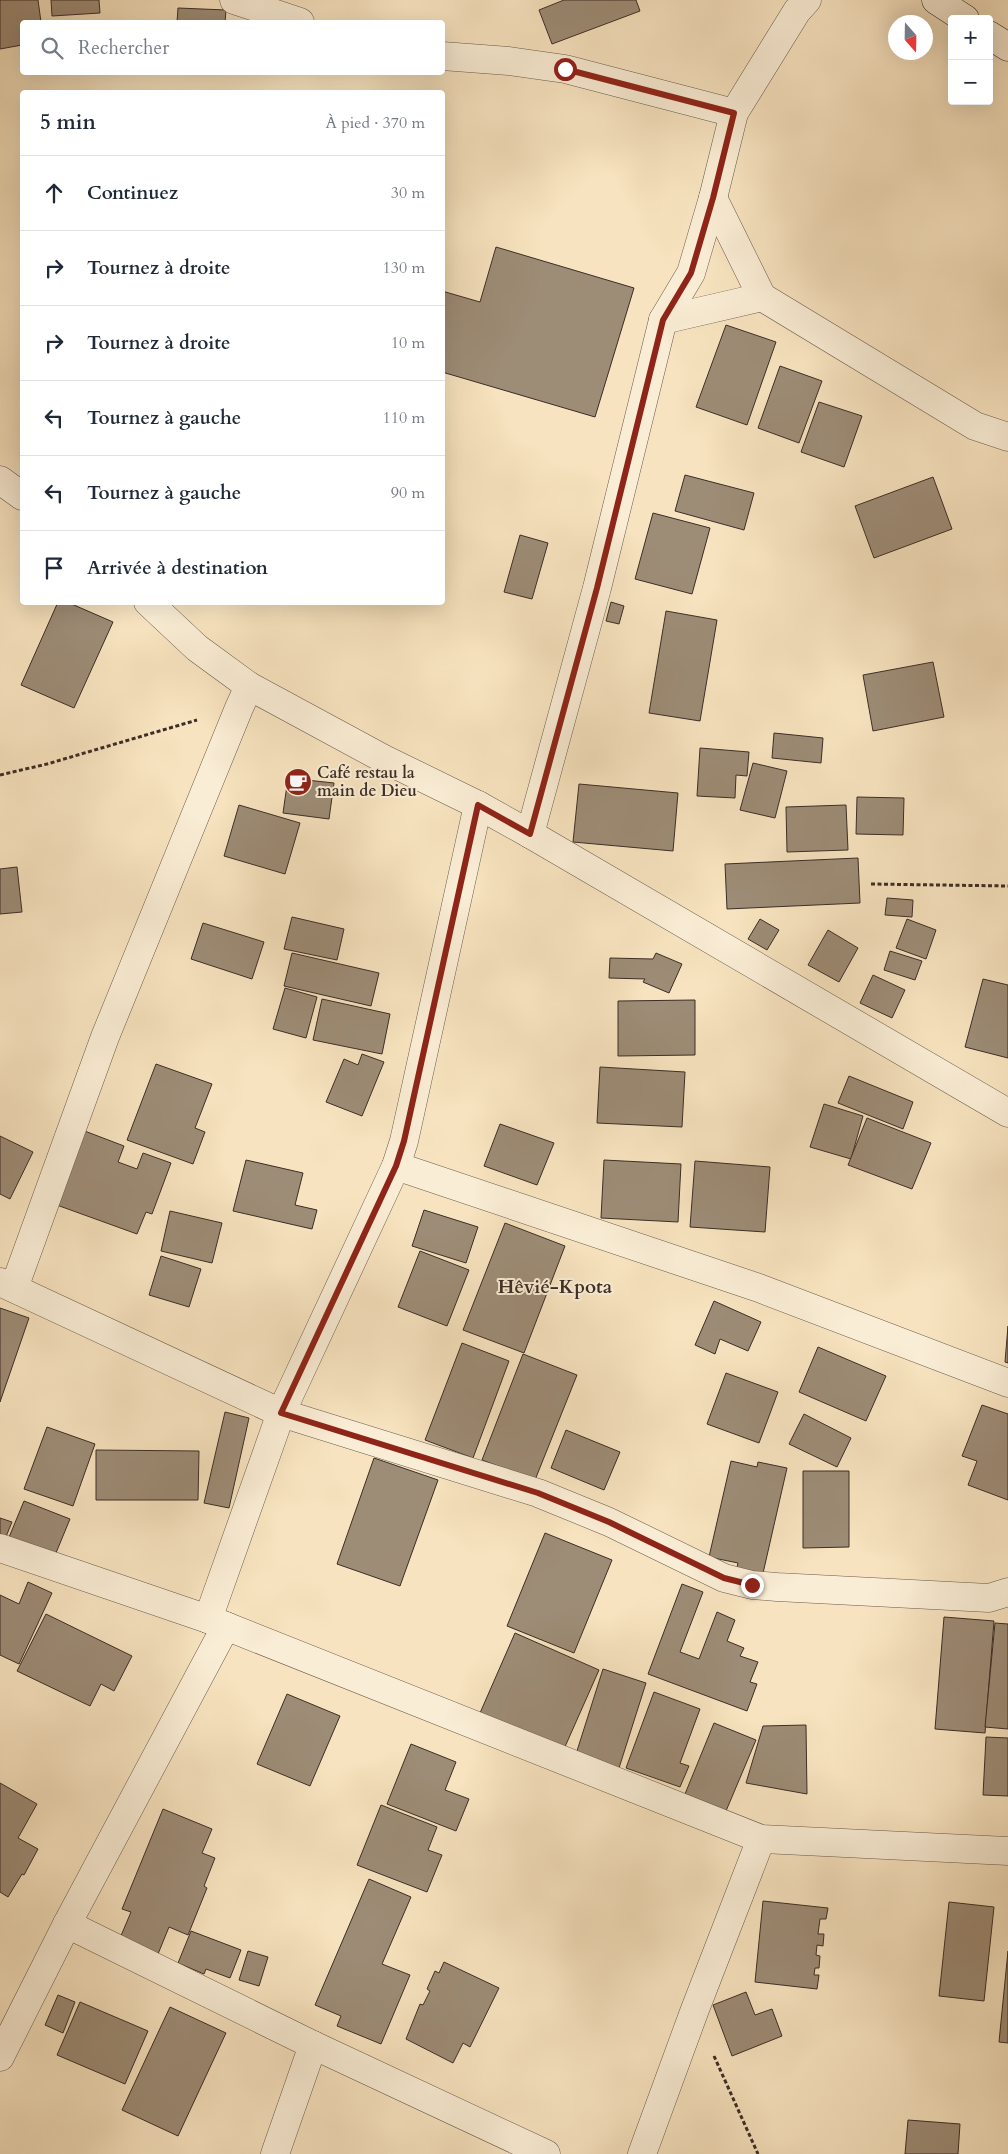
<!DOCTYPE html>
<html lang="fr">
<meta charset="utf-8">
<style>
body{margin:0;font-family:Cardo,serif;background:#f6f6f7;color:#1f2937}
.controls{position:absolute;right:15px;top:15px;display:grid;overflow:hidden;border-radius:5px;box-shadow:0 5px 20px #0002}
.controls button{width:45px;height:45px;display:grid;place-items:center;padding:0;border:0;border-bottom:1px solid #e0e1e3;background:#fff;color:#1f2937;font:25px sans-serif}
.compass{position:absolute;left:888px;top:15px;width:45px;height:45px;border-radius:50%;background:#fff;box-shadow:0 5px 20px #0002;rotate:160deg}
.stop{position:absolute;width:15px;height:15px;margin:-11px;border:4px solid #8f2418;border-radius:50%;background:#fff}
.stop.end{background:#8f2418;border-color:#fff;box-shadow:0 1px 5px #0008}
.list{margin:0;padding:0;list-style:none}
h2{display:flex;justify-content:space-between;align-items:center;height:65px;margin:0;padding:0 20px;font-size:21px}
h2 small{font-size:16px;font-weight:400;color:#747a83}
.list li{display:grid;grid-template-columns:32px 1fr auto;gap:15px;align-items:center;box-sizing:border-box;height:75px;padding:0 20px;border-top:1px solid #e0e1e3}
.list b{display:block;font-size:19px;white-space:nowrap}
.list em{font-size:16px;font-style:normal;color:#747a83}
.icon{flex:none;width:28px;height:28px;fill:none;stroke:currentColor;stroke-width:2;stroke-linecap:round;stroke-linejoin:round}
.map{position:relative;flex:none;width:1008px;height:2154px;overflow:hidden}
.search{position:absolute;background:#fff;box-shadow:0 5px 20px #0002;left:20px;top:20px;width:425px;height:55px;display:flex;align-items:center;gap:12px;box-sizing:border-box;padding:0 18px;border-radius:5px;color:#747a83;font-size:19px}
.panel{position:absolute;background:#fff;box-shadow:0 5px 20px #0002;left:20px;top:90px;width:425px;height:515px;border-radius:5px}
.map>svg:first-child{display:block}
</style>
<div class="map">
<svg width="1008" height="2154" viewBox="0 0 1008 2154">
<rect width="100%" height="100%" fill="#f7e3bf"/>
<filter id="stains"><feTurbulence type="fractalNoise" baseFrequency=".004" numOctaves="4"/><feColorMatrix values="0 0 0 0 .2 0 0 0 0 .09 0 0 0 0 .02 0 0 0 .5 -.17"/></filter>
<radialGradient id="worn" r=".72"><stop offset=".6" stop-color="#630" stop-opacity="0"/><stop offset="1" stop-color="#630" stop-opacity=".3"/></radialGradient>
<!-- building -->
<g fill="#9d8c76" stroke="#3c2d26">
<polygon points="0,0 38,0 41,22 22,22 22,45 0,49"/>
<polygon points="51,0 99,0 100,13 52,16"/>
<polygon points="564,0 636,0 640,11 552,44 539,10"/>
<polygon points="178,8 226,10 225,22 177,22"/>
<polygon points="496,247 634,288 595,417 442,372 442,291 480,302"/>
<polygon points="726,325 776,342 747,425 696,407"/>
<polygon points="780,366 822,381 799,443 758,428"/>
<polygon points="819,402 862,416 844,467 801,452"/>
<polygon points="685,475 754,493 744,530 675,511"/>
<polygon points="933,477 952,529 874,558 855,506"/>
<polygon points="653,513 710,528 692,594 635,579"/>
<polygon points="520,535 548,543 532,599 504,592"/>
<polygon points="58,602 67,602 113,622 74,708 21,685"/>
<polygon points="611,602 624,606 619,624 606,621"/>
<polygon points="666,611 717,620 700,721 649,713"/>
<polygon points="933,662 944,717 873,731 863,675"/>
<polygon points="774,733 823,738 821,763 772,758"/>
<polygon points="700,748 749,752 747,776 736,775 735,798 697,796"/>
<polygon points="753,763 787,771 775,818 740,810"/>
<polygon points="288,778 334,783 329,819 283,813"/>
<polygon points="579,784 678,793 673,851 573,842"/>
<polygon points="857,797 904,798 903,835 856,834"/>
<polygon points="239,805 300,823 285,874 224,856"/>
<polygon points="846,805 848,850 787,852 786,807"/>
<polygon points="858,858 860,903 727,909 725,864"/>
<polygon points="17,867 22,912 0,914 0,869"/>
<polygon points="887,898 913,900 912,917 885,915"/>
<polygon points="292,917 344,929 337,960 284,949"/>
<polygon points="760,919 779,930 767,950 748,939"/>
<polygon points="907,919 936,930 926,959 896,948"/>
<polygon points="203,923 264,942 252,979 191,959"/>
<polygon points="828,930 858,948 839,982 808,965"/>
<polygon points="890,951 922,961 915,980 884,970"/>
<polygon points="292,953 379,973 371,1006 284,986"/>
<polygon points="656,953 682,964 669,993 643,982 645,979 609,978 610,958 653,959"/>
<polygon points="873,975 905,990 892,1018 860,1003"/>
<polygon points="983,979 1008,985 1008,1058 965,1047"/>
<polygon points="285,988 317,997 306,1038 273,1029"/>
<polygon points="322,999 390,1014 382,1054 313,1040"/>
<polygon points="695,1000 695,1055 618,1056 618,1001"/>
<polygon points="362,1054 384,1062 362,1116 326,1102 344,1059 358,1065"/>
<polygon points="156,1064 212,1084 195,1128 205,1132 193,1164 127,1140"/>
<polygon points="600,1067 685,1072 682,1127 597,1123"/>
<polygon points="849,1076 913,1102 903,1129 838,1103"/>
<polygon points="824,1104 863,1116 851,1159 810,1147"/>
<polygon points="867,1118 931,1143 912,1189 848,1165"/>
<polygon points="500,1124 554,1143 537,1185 484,1166"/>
<polygon points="82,1130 124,1146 118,1162 137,1169 143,1153 171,1163 152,1214 146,1212 137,1234 54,1204"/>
<polygon points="0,1136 33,1152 10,1199 0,1194"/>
<polygon points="246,1160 303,1173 295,1205 317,1210 312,1229 233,1211"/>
<polygon points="604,1160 681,1164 678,1222 601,1218"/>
<polygon points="695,1161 770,1167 765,1232 690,1227"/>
<polygon points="424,1210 478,1227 466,1263 412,1246"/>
<polygon points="170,1211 222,1223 212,1263 161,1251"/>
<polygon points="505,1223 565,1246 524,1353 463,1330"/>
<polygon points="420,1251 469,1270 447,1326 398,1307"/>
<polygon points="161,1256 201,1269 189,1307 149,1295"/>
<polygon points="714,1301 761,1322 748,1351 720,1339 715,1354 695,1345"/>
<polygon points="0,1308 29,1318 0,1402"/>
<polygon points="1008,1326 1008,1363 1005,1362"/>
<polygon points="462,1343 509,1361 473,1458 425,1440"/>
<polygon points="818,1347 886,1376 866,1421 799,1392"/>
<polygon points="523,1354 577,1375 535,1480 482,1460"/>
<polygon points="726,1373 778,1392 759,1443 707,1424"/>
<polygon points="982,1405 1008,1414 1008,1500 968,1485 977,1461 962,1456"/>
<polygon points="225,1412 249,1418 229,1508 204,1503"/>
<polygon points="804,1414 851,1438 837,1467 789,1444"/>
<polygon points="47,1427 95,1444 73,1506 24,1489"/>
<polygon points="566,1430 620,1452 604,1490 551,1468"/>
<polygon points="96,1450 199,1451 198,1500 96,1500"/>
<polygon points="374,1458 438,1480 400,1586 337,1564"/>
<polygon points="731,1461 757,1467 758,1462 787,1468 761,1582 735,1576 738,1563 709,1557"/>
<polygon points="803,1471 849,1471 849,1547 803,1548"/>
<polygon points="24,1501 70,1519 51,1565 5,1547"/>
<polygon points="0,1518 12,1522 3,1544 0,1543"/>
<polygon points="545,1533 612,1560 574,1653 507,1626"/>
<polygon points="28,1582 52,1593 19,1664 0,1655 0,1595 19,1604"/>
<polygon points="682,1584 703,1592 680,1652 699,1659 717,1612 735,1620 727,1641 744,1648 740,1656 758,1662 750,1682 757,1684 747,1711 648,1674"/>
<polygon points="46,1614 132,1656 114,1691 101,1684 90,1706 17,1671"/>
<polygon points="944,1617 994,1621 985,1733 935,1729"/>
<polygon points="995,1623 1008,1624 1008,1729 985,1727"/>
<polygon points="515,1633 599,1670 564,1749 480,1713"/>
<polygon points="603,1669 646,1683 619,1768 576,1754"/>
<polygon points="654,1692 700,1709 680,1763 689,1766 680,1787 626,1768"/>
<polygon points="287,1694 340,1716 310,1786 257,1764"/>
<polygon points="714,1723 756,1740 726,1811 685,1794"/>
<polygon points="806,1725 807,1794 746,1783 763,1726"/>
<polygon points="986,1737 1008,1738 1008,1796 983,1795"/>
<polygon points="411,1744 456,1762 445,1790 469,1799 456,1831 387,1804"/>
<polygon points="0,1783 37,1804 18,1838 38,1849 24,1875 22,1874 8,1897 0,1892"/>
<polygon points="381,1805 437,1827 428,1850 442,1855 427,1892 357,1865"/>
<polygon points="163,1809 212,1829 202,1853 215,1858 204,1886 207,1888 188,1935 169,1927 158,1954 120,1938 131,1912 122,1909"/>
<polygon points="369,1879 411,1897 382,1964 410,1975 381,2044 337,2026 341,2016 315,2005"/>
<polygon points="763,1901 828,1908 826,1919 820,1919 818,1934 824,1934 823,1946 817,1945 816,1955 820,1956 819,1968 815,1968 814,1975 819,1975 817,1989 755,1982"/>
<polygon points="949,1902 994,1907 984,2001 939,1996"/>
<polygon points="191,1931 241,1950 230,1978 206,1969 204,1974 178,1963"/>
<polygon points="248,1951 268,1957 259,1986 239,1980"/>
<polygon points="1008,1951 1008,2043 999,2042"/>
<polygon points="444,1962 499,1988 470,2047 463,2043 453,2063 406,2039 420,2004 423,2005 430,1991 427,1989 435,1971 439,1973"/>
<polygon points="746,1992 755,2015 772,2009 782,2036 732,2056 713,2005"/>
<polygon points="58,1995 75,2002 63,2033 45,2025"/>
<polygon points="80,2002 148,2031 125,2084 57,2055"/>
<polygon points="170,2007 226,2033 178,2136 122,2110"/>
<polygon points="908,2120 960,2124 958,2154 905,2154"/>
</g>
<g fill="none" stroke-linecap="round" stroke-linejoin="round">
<!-- minor casing -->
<g stroke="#6b5a4c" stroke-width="29">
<g id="minor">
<polyline points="234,0 300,22"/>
<polyline points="442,56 509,61 565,69 734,113"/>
<polyline points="713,198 762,297"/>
<polyline points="663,320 762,297 975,426 1008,437"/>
<polyline points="0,480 22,496"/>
<polyline points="148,602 197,648 249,686 384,759 478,805 530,834 1008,1113"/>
<polyline points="530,834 597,588 663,320 691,273 713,198 734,113 797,11 807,0"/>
<polyline points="396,1166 759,1288 1008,1383"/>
<polyline points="0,1282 281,1413 538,1493 609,1522 724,1578 752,1585 777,1587 989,1598 1008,1592"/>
<polyline points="14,1288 105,1037 239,708 249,686"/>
<polyline points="0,1548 208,1619 761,1839 1008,1851"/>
<polyline points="208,1619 281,1413 396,1166 404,1141 478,805"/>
<polyline points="67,1924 313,2045 546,2154"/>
<polyline points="0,2057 67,1924 226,1626"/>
<polyline points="275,2154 313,2045"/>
<polyline points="642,2154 694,2012 761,1839"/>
</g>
</g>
<!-- secondary casing -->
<g stroke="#3c2d26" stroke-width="29">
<g id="secondary">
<polyline points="936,0 965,19"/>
<polyline points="989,35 1008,47"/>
</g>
</g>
<!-- path -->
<g stroke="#3c2d26" stroke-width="3" stroke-dasharray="4 2.5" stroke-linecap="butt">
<polyline points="0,775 47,764 197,720"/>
<polyline points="871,884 1008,886"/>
<polyline points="714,2056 758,2154"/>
</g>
<!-- minor -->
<use href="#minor" stroke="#faedd5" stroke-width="28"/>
<!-- secondary -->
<use href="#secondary" stroke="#faedd5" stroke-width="28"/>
</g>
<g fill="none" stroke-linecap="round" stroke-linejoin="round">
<!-- route -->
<polyline stroke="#8f2418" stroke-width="6" points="565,69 734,113 713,198 691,273 663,320 597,588 530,834 478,805 404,1141 396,1166 281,1413 538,1493 609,1522 724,1578 752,1585"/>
</g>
<!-- icons -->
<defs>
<g id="cafe-disc" transform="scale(1.4375)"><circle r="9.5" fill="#8f2418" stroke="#faedd5"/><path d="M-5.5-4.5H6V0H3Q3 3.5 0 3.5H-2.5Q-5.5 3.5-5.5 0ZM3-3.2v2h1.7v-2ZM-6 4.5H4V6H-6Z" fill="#fff"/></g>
</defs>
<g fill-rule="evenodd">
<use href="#cafe-disc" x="298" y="782"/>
</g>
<g text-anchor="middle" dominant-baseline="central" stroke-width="4" stroke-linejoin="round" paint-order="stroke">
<!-- poi labels -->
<g font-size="16" font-weight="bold" fill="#3c2d26" stroke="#faedd5" text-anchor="start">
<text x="317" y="773">Café restau la<tspan x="317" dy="18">main de Dieu</tspan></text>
</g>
<!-- quarter labels -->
<g font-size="19" font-weight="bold" fill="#3c2d26" stroke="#faedd5">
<text x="555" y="1287">Hêvié-Kpota</text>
</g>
</g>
<rect width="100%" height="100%" filter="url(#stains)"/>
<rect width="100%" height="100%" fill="url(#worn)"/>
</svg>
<div class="controls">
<button>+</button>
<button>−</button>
</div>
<svg class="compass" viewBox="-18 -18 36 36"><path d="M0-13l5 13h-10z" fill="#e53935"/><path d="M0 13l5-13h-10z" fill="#747a83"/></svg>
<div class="stop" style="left:565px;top:69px"></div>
<div class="stop end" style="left:752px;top:1585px"></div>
<div class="search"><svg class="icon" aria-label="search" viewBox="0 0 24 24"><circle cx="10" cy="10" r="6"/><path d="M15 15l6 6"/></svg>Rechercher</div>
<section class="panel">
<h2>5 min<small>À pied · 370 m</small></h2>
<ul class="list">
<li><svg class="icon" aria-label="ahead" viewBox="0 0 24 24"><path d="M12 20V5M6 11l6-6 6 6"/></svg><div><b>Continuez</b></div><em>30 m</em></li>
<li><svg class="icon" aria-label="right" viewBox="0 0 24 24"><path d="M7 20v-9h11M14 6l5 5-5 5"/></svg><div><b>Tournez à droite</b></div><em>130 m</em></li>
<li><svg class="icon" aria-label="right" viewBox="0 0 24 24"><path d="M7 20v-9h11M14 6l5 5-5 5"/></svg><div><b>Tournez à droite</b></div><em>10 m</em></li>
<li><svg class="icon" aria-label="left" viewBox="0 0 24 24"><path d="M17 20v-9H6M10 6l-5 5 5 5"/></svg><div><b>Tournez à gauche</b></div><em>110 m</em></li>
<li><svg class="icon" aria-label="left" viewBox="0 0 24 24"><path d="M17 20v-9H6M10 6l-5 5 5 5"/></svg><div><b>Tournez à gauche</b></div><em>90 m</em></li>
<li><svg class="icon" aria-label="arrive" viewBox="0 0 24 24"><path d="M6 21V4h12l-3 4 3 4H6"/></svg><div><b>Arrivée à destination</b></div></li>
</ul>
</section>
</div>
